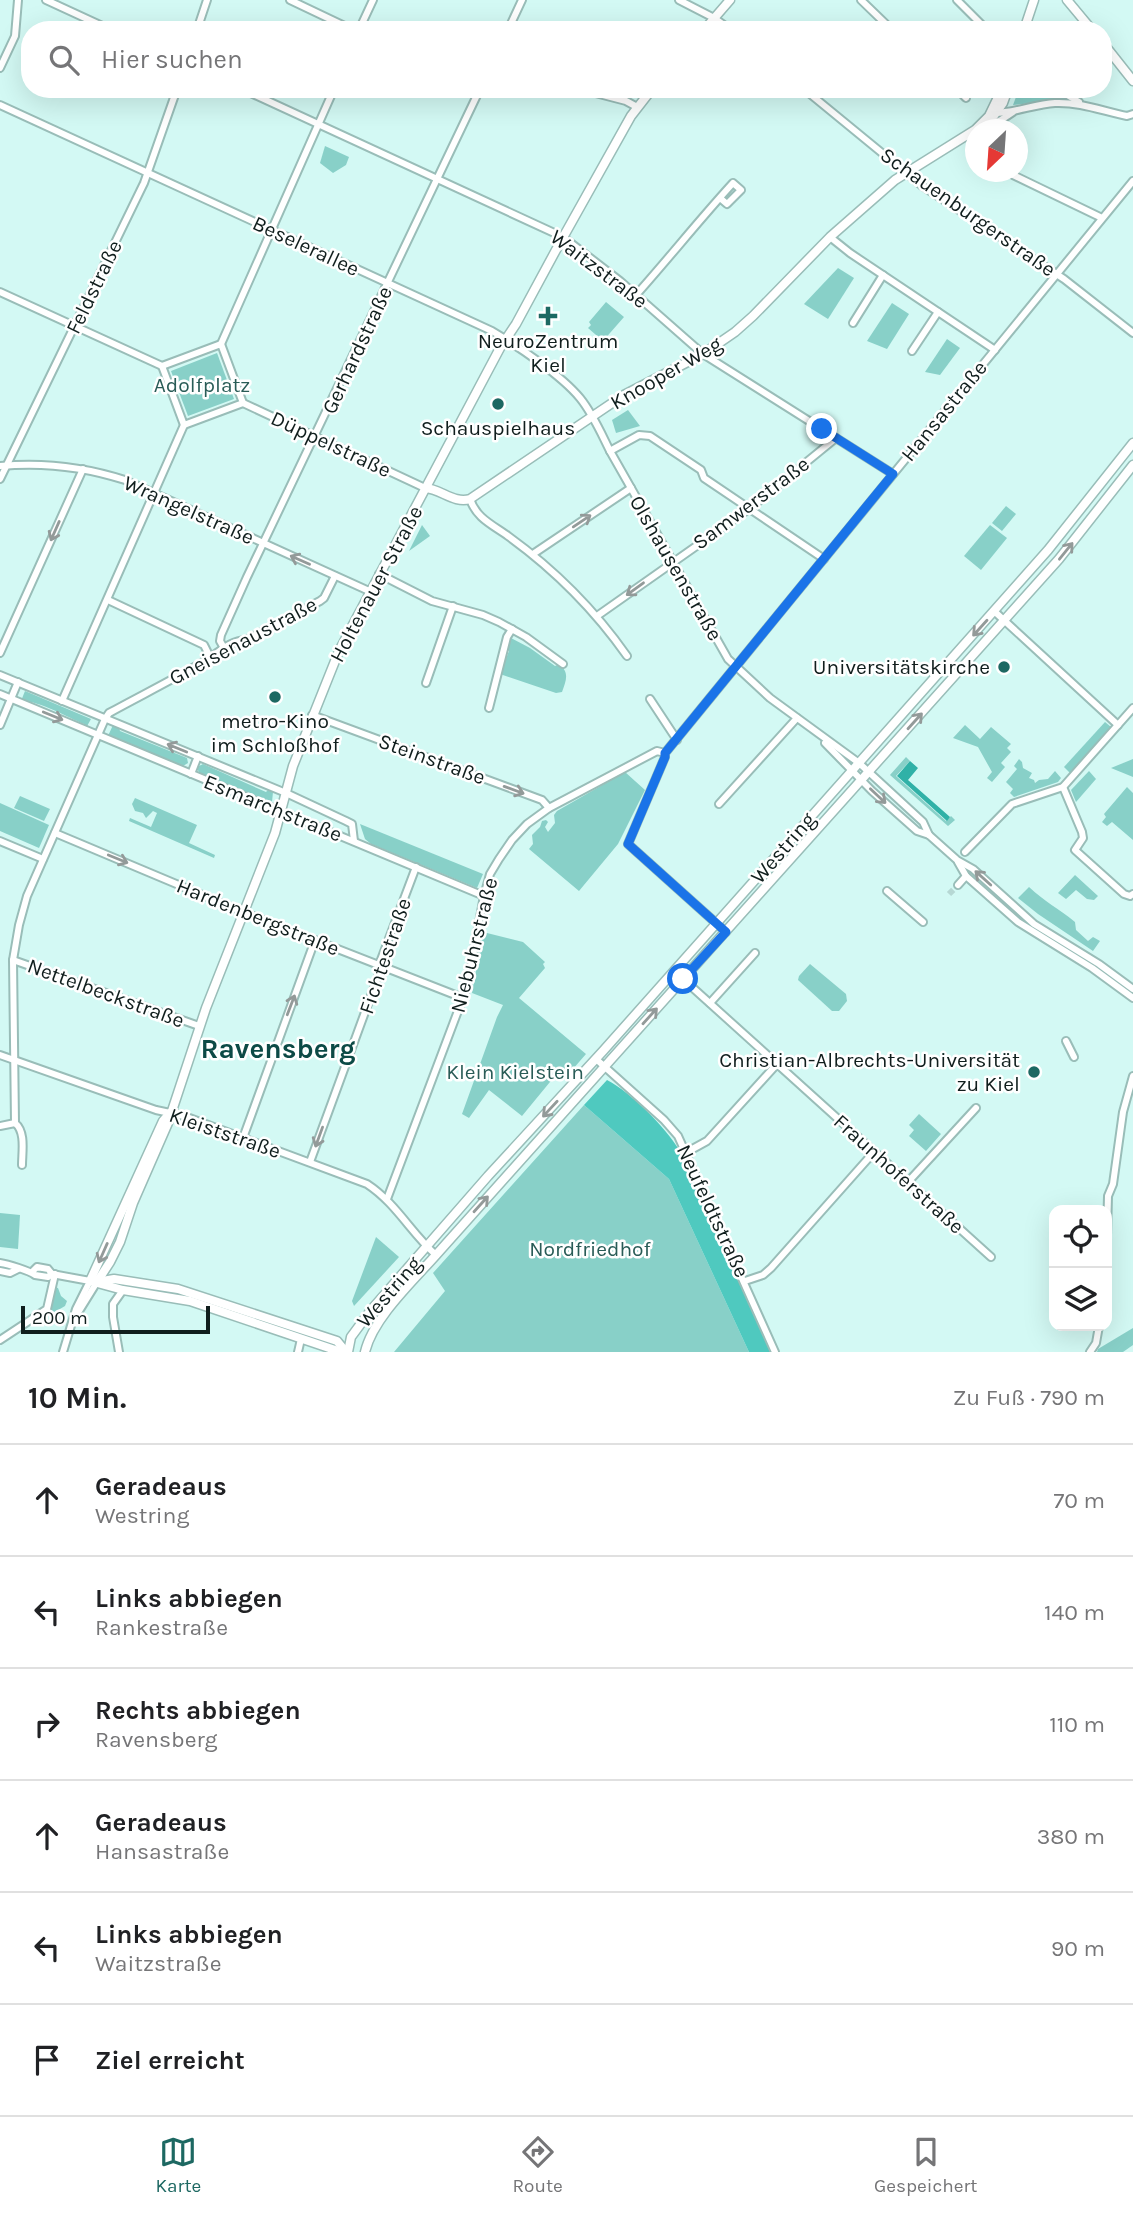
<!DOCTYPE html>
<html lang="de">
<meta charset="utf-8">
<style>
body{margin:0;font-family:Karla,sans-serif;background:#f2f2f2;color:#202124}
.controls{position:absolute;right:21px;bottom:21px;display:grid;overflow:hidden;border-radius:14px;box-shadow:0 7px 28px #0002}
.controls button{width:63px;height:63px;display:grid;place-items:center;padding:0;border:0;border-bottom:2px solid #e0e0e0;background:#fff;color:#202124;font:35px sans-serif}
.compass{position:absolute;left:965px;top:119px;width:63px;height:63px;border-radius:50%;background:#fff;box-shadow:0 7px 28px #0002;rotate:205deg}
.scale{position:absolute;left:21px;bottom:18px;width:189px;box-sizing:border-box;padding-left:7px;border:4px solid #101e1d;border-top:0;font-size:19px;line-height:24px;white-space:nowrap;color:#101e1d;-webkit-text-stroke:5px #fff;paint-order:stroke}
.stop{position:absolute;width:21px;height:21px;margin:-16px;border:5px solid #1a73e8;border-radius:50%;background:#fff}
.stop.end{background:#1a73e8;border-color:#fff;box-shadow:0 2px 7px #0008}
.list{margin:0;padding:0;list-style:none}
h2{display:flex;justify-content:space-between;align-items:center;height:91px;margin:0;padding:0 28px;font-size:30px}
h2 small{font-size:23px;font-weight:400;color:#757577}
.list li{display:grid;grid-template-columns:46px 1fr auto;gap:21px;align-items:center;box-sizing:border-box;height:112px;padding:0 28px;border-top:2px solid #e0e0e0}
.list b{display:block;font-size:26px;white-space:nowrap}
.list p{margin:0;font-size:23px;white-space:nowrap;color:#757577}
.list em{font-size:23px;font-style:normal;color:#757577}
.icon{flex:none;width:38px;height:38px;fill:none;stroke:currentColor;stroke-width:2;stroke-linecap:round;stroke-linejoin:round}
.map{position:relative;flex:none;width:1133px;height:1352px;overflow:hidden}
.search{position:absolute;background:#fff;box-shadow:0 7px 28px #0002;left:21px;right:21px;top:21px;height:77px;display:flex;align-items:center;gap:18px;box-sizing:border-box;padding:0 24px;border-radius:28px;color:#757577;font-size:26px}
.sheet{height:763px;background:#fff}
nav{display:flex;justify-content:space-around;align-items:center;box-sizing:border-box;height:98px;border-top:2px solid #e0e0e0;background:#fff;font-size:19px;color:#757577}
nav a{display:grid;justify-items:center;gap:4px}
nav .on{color:#1d6862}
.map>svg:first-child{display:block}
</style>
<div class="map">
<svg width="1133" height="1352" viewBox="0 0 1133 1352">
<rect width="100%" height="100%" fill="#d3f9f4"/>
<!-- green -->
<g fill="#88d0c8">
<polygon points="1019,89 1052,89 1069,99 1013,105"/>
<polygon points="325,146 349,157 346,165 333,173 320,163"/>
<polygon points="838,268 854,278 828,319 804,304"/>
<polygon points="606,302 624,317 603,341 588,328 591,325 589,322"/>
<polygon points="892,303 909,314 887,349 867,341"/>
<polygon points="947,339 960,348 940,375 925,372"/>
<polygon points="217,353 234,399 188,416 171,371"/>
<polygon points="628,410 640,426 616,433 612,420"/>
<polygon points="1006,506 1016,514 1002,531 992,523"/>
<polygon points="422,525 430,536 409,551"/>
<polygon points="990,525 1007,538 981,570 964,556"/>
<path d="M511,638l19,10 25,18 4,-2c11,9 7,16 3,28l-6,1 -56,-19 9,-23 -3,-2z"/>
<path d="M25,691l66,28 -5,9 -2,-4c-17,-7 -46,-24 -63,-23z"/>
<polygon points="1105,722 1111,727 1070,773 1064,767"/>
<polygon points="113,725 119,728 120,731 187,758 188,763 183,766 108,736"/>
<polygon points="965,725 980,739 991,727 1011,744 1007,748 1011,752 1001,763 1005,767 992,782 987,778 992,772 978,747 953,738"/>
<polygon points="906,757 910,761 896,776 946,821 951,816 955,820 948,826 890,775"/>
<polygon points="1019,759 1022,762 1023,768 1032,773 1029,778 1034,780 1035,783 1039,780 1048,779 1055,771 1061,778 1058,782 1014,797 1010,793 1013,789 1006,782 1017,769 1014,766"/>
<polygon points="1133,759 1133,777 1111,768"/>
<polygon points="203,764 266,792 268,790 273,792 272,802 199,773 197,767"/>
<polygon points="1089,771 1096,779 1076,802 1071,790"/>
<polygon points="625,772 645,790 618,844 579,891 529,849 533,844 532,835 540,827 542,821 546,820 548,822 545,827 548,832 555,823 554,815 557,811"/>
<polygon points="1127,787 1133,793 1133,840 1112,822 1107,826 1102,822 1106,817 1104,814"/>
<polygon points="20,796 50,809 44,821 14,808"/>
<polygon points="135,798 197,825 189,843 215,855 214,858 129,821 130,818 151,827 157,813 153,811 146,818 143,813 135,811 132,804"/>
<polygon points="0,803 49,825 39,848 0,831"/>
<polygon points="360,824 483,874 477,888 371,844 365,839"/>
<polygon points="1075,875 1098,896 1094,900 1087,899 1076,890 1066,899 1058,893"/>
<path d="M1029,887c16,15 29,21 46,35l1,8 12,11 5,-4 7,4 -7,10 -55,-37 -20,-16z"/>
<polygon points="483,932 523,942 545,962 543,964 545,968 519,998 586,1054 566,1077 559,1071 522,1116 489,1090 469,1118 462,1114 497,1017 503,1005 472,993"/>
<polygon points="810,964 846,994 847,1001 839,1011 832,1011 798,980 799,976"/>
<polygon points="584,1105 669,1179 749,1352 394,1352 445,1291 433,1273"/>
<polygon points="919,1114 941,1134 926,1151 909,1136 914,1130 909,1125"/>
<polygon points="0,1213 20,1215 18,1249 0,1247"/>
<polygon points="376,1237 399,1257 354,1306 352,1301"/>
<polygon points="55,1287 58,1288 61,1296 67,1301 65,1306 53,1313 51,1309"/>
<polygon points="1133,1328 1133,1345 1123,1352 1097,1352 1098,1349"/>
</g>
<!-- forest -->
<path fill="#4fc9bf" d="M607,1080c26,14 57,46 73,71l92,201h-23l-80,-173 -85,-74z"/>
<!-- water -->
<polygon fill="#30b1a7" points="910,761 918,768 908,780 950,817 947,821 897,776"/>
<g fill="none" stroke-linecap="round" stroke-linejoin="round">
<!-- minor-tunnel -->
<polyline stroke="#b6d8d4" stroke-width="6" stroke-dasharray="6 3" stroke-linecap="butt" points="949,894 958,885"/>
<!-- minor casing -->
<g stroke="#99bdb8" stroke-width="10">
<g id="minor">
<polyline points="46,0 111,30"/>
<polyline points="290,0 353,30"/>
<polyline points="679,0 714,18 731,30"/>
<polyline points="861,0 892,30"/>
<polyline points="957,0 987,30"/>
<polyline points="197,30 207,0"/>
<polyline points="359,30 373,0"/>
<polyline points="508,30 522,0"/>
<polyline points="0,68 15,36 18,0"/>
<polyline points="242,89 563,237 620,281 703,354 893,474"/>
<polyline points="580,89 626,101 637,107"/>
<polyline points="804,89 921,185 1064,279 1133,333"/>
<polyline points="957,89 966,98"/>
<polyline points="1057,89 1079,102"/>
<path d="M0,105l492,226c27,16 69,44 88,67 13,16 21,35 30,53l118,208 42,39 89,65 64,59 6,13"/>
<path d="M995,113c20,0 40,-9 60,-10 26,-1 47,8 72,13l6,-2"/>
<polyline points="984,127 1001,120 1013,112"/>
<polyline points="1011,172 1013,175 1102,218"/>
<polyline points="830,237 850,253 995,350"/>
<polyline points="0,292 162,366"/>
<path d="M636,295c33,-37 64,-76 97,-112l8,7 -14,14 -7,-6"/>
<polyline points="853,323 883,275"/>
<polyline points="221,344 334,89"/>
<polygon points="221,344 243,403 184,425 162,366"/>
<polyline points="912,351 938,312"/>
<polyline points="243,403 425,488"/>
<polyline points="610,451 639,435 650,436 701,470 704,478 824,559"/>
<path d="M0,466c43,-4 85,1 125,14l244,111"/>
<polyline points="0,479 144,183 177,89"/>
<path d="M470,499c6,19 23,26 38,37 47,34 86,73 119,120"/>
<polyline points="533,554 631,488"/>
<polyline points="379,574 432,601 483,615 499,622 526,637 563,664"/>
<polyline points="108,600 204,645 210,657"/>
<polyline points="994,611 1118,725"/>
<polyline points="597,616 749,509 836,438"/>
<polyline points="224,648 220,641 221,635 247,577 480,89"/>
<polyline points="0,653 83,469"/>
<polyline points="0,675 286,793 346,821 352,824 354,841"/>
<polyline points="426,683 453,606"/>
<polyline points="0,694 484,896"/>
<polyline points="650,699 677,740"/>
<polyline points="62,701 184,425"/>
<polyline points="489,708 507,637 512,629"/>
<polyline points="312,715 542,800 549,808"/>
<polyline points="0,725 18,682"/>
<polyline points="825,743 872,791 917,831 929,835 957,860 973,869 1034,924 1099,964 1133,989"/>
<polyline points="665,753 665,757 628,844 726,932"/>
<polyline points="191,774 198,756"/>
<polyline points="1063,787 1082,832 1083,838 1075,850 1124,894 1130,896 1133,894"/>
<polyline points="719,804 797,718"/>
<polyline points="55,833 243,912 463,998"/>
<polyline points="0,841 43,859"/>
<polyline points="965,852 1012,804 1063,787 1133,708"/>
<polyline points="958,862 966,876 1018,922 1092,968 1133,998"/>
<polyline points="958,885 966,876"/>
<polyline points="887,891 923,922"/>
<polyline points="13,960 199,1026"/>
<polyline points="683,979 991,1257"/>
<polyline points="710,1003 755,953"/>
<polyline points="1066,1041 1074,1057"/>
<path d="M0,1055l156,55 28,6 183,68c29,19 44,49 69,71"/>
<polyline points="596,1059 664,1120 678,1136 775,1352"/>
<polyline points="0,1126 15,1123"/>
<polyline points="243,1138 315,940"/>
<polyline points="687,1152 707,1141 777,1064"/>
<polyline points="310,1162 379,974 379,965 416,867"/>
<path d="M22,1165c0,-13 4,-33 -7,-42l-2,-163 6,-35 8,-29 78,-177 4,-6c31,-17 63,-33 94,-51 15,-8 25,-21 43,-22l74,-39 4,-3 11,-22"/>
<polyline points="908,1182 976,1108"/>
<polyline points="387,1199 467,987 484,896 490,874 499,859 512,840 527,824 549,808 657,751 665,753 1133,181"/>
<polyline points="1107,1235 1108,1196 1113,1184 1123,1112 1133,1076"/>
<path d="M0,1263c8,1 30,8 35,12l13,2 4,-3"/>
<polyline points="0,1271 10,1273 18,1269"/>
<polyline points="32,1272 37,1267 48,1269 52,1274 90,1281 76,1309 63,1352"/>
<polyline points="745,1281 763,1275 771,1268 874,1152"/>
<polyline points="79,1311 97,1282"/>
<polyline points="0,1340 47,1309 55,1274"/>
<polyline points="119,1352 113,1317 113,1304 123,1290"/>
<polyline points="298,1352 301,1339"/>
<polyline points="1090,1352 1096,1343 1099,1326"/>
</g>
</g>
<!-- major casing -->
<g stroke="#99bdb8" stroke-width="11">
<g id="major">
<polyline points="1067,0 1092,30"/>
<polyline points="704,30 730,0"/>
<polyline points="1024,30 1034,0"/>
<polyline points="1103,43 1133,81"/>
<polyline points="991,120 1003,103 1008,89"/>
<path d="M425,488c16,1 29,16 45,11l154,-104 79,-41 32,-22 18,-16 77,-79 65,-57 80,-50 14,-14 13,-27"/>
<polyline points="170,1113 163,1121 90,1281 123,1290 190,1301 341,1352"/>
<polyline points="97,1282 110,1262 120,1242 133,1203 168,1123 206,1008 275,833 293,766 339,651 500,348 516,324 556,250 631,116 652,89"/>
<polyline points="97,1282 114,1279 178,1289 337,1341 346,1352"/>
<polyline points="348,1352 351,1337 371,1310 488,1176 603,1051 1048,550 1133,443"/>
<path d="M365,1352c8,-34 48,-71 71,-97l623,-696 74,-94"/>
</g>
</g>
<!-- minor -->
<use href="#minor" stroke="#fff" stroke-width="6"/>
<!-- major -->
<use href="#major" stroke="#fff" stroke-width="8"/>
</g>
<!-- one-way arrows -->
<defs><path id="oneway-shaft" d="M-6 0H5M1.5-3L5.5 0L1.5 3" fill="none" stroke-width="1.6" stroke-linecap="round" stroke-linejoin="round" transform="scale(1.75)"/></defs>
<g stroke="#939a99">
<use href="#oneway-shaft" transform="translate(582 521) rotate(-34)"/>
<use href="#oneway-shaft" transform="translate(55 531) rotate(114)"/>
<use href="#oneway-shaft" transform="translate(1066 551) rotate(-51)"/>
<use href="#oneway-shaft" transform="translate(300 560) rotate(-156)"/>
<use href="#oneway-shaft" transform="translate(635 589) rotate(144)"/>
<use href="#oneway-shaft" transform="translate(980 628) rotate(132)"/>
<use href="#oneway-shaft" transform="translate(53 716) rotate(22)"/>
<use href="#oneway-shaft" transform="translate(915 721) rotate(-48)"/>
<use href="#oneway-shaft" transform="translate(177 748) rotate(-158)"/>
<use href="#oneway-shaft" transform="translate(514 790) rotate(20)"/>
<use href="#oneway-shaft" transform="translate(878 796) rotate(43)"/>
<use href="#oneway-shaft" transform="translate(118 859) rotate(22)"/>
<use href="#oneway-shaft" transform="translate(983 878) rotate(-138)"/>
<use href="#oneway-shaft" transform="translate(291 1005) rotate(-69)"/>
<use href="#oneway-shaft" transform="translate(650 1016) rotate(-48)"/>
<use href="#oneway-shaft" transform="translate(550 1109) rotate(133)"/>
<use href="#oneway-shaft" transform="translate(319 1137) rotate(110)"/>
<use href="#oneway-shaft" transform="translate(481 1204) rotate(-48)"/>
<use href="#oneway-shaft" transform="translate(103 1253) rotate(114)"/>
</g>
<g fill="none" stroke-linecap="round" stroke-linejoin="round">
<!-- route -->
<polyline stroke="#1a73e8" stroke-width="9" points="683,979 726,932 628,844 665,757 665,753 893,474 822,429"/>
</g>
<!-- markers -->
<g fill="#1d6862" stroke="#fff" stroke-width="2.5">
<path d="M544.5 305.5h7v7h7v7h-7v7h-7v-7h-7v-7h7z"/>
<circle cx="498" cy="404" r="7"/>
<circle cx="1004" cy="667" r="7"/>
<circle cx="275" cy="697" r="7"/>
<circle cx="1034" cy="1072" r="7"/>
</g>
<g text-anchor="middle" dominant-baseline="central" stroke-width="5" stroke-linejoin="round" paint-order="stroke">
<!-- street labels -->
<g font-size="21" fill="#101e1d" stroke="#fff">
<text transform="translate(968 212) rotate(35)">Schauenburgerstraße</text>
<text transform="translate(306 246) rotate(25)">Beselerallee</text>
<text transform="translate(599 269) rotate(37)">Waitzstraße</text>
<text transform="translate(94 287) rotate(-64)">Feldstraße</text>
<text transform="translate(357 350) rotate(-65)">Gerhardstraße</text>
<text transform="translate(666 373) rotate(-30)">Knooper Weg</text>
<text transform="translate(944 411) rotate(-51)">Hansastraße</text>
<text transform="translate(331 444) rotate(25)">Düppelstraße</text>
<text transform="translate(751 503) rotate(-37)">Samwerstraße</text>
<text transform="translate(189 510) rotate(24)">Wrangelstraße</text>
<text transform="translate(676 568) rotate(60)">Olshausenstraße</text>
<text transform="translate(376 584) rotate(-62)">Holtenauer Straße</text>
<text transform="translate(243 641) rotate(-28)">Gneisenaustraße</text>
<text transform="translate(432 759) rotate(20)">Steinstraße</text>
<text transform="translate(273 808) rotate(22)">Esmarchstraße</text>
<text transform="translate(783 848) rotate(-49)">Westring</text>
<text transform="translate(258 917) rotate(22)">Hardenbergstraße</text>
<text transform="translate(474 945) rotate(-76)">Niebuhrstraße</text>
<text transform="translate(385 956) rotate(-71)">Fichtestraße</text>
<text transform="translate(106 993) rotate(20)">Nettelbeckstraße</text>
<text transform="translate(225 1133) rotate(19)">Kleiststraße</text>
<text transform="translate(899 1174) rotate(42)">Fraunhoferstraße</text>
<text transform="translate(713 1211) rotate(65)">Neufeldtstraße</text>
<text transform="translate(389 1292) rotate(-49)">Westring</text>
</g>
<!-- poi labels -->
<g font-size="21" fill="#101e1d" stroke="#fff">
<text x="548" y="341">NeuroZentrum<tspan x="548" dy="24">Kiel</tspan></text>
<text x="498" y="428">Schauspielhaus</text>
<text x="990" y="667" text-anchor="end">Universitätskirche</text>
<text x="275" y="721">metro-Kino<tspan x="275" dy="24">im Schloßhof</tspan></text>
<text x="1020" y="1060" text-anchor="end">Christian-Albrechts-Universität<tspan x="1020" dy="24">zu Kiel</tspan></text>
</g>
<!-- park labels -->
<g font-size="21" fill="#295c57" stroke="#fff">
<text x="202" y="385">Adolfplatz</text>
<text x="515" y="1072">Klein Kielstein</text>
<text x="590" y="1249">Nordfriedhof</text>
</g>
<!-- district labels -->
<g font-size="28" font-weight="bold" fill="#0c4a46" stroke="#fff">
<text x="278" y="1048">Ravensberg</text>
</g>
</g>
</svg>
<div class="controls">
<button><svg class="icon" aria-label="locate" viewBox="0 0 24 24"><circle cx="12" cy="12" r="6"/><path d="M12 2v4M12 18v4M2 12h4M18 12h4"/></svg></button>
<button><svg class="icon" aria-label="layers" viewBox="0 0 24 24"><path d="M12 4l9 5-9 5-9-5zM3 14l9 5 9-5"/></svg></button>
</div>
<svg class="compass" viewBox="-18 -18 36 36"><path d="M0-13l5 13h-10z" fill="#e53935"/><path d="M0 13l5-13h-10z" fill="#757577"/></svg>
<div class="scale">200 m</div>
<div class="stop" style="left:683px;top:979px"></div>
<div class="stop end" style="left:822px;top:429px"></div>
<div class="search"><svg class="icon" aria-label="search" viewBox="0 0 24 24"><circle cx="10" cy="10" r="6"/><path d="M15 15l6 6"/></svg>Hier suchen</div>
</div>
<section class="sheet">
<h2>10 Min.<small>Zu Fuß · 790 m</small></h2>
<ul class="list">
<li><svg class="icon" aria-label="ahead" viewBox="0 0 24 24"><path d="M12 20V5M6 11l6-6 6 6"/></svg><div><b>Geradeaus</b><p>Westring</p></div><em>70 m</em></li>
<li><svg class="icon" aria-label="left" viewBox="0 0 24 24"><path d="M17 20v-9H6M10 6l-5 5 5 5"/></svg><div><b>Links abbiegen</b><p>Rankestraße</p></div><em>140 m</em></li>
<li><svg class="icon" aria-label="right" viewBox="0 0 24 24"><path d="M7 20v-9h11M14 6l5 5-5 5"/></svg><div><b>Rechts abbiegen</b><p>Ravensberg</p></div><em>110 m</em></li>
<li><svg class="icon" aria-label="ahead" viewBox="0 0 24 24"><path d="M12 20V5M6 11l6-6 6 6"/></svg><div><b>Geradeaus</b><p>Hansastraße</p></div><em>380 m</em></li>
<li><svg class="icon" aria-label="left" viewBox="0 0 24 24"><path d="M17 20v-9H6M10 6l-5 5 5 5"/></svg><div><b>Links abbiegen</b><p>Waitzstraße</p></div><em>90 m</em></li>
<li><svg class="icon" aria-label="arrive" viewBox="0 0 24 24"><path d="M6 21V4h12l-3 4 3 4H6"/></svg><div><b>Ziel erreicht</b></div></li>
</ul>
</section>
<nav>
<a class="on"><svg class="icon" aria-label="map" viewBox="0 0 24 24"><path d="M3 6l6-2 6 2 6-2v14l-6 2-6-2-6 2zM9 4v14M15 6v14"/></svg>Karte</a>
<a><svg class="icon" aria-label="directions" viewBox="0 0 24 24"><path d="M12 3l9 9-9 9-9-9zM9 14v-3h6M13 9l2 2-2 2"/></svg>Route</a>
<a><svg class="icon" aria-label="saved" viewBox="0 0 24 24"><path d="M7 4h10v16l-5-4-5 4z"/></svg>Gespeichert</a>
</nav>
